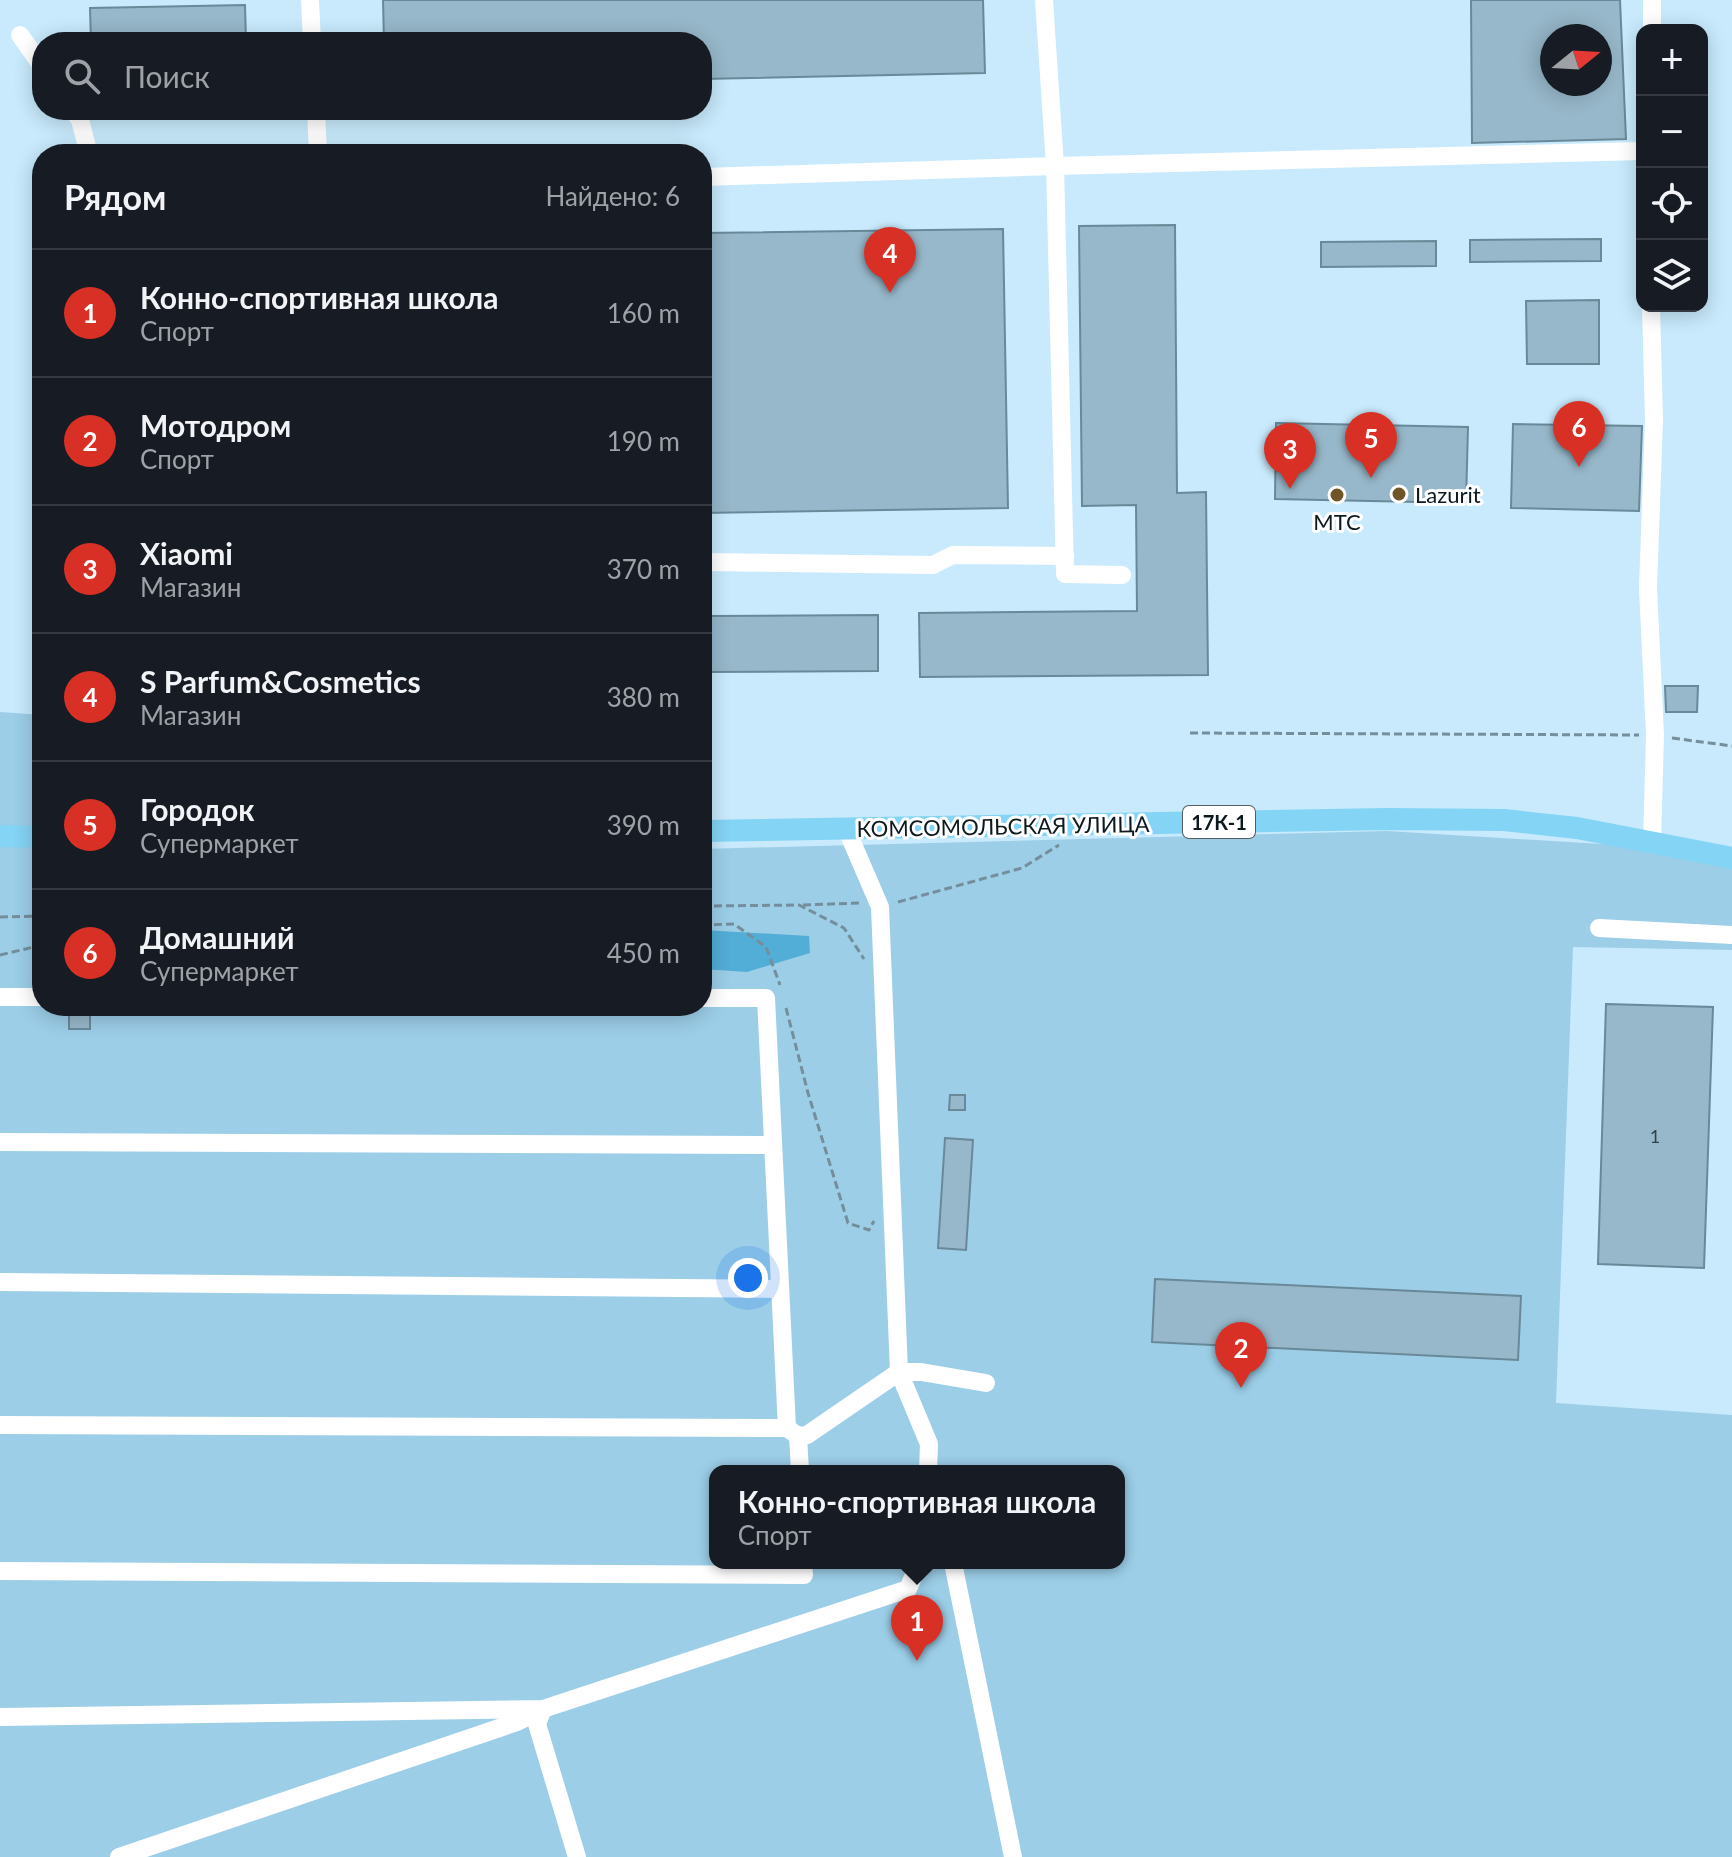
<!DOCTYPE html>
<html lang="ru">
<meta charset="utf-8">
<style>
body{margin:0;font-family:Lato,sans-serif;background:#20242c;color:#f1f3f6}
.controls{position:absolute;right:24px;top:24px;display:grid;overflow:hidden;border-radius:16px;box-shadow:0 4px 20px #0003}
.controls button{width:72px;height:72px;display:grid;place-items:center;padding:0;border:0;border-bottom:2px solid #363941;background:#171b24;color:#f1f3f6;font:40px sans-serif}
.compass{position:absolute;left:1540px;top:24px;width:72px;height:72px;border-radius:50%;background:#171b24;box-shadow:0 4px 20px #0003;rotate:72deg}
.you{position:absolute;left:748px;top:1278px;width:28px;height:28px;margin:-20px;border:6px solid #fff;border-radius:50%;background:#1a73e8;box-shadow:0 0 0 12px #1a73e833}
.badge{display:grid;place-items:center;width:52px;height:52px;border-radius:50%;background:#d93025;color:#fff;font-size:26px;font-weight:700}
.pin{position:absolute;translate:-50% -66px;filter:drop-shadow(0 2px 4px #0008)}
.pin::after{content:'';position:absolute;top:42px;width:28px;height:24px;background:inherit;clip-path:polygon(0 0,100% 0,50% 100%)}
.popup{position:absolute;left:709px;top:1465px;width:416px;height:104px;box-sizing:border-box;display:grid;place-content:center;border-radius:16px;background:#171b24;filter:drop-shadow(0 2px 6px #0005);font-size:26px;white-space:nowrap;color:#9ea1a6}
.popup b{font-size:30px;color:#f1f3f6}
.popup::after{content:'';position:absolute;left:50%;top:100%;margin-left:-16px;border:16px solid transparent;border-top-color:#171b24}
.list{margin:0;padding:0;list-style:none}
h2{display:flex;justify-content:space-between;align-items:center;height:104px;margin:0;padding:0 32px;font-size:34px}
h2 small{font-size:26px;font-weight:400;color:#9ea1a6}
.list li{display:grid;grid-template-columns:52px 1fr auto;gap:24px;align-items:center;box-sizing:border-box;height:128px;padding:0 32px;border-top:2px solid #363941}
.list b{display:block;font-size:30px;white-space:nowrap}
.list p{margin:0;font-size:26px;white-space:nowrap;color:#9ea1a6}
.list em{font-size:26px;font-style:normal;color:#9ea1a6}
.icon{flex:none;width:44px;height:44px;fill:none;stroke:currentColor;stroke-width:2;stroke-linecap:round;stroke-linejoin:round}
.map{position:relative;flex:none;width:1732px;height:1857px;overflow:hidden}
.search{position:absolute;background:#171b24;box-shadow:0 4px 20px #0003;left:32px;top:32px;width:680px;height:88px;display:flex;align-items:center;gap:20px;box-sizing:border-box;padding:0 28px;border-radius:32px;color:#9ea1a6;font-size:30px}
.panel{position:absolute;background:#171b24;box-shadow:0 4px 20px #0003;left:32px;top:144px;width:680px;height:872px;border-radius:32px}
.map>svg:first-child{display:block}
</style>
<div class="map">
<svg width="1732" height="1857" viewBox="0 0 1732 1857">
<rect width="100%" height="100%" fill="#c8eafc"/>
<!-- green -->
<path fill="#9ccee8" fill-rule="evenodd" d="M0,712l42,3v291h660v-157l685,-18 231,14 114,18v87l-159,-3 -17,456 176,12v442h-1732zM715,1471h404v92h-404z"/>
<!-- forest -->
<polygon fill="#52aed7" points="702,930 809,936 810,953 747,972 702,969"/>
<!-- building -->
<g fill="#97b8ca" stroke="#698999" stroke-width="2" fill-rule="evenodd">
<polygon points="383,0 983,0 985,73 702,79 702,42 384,42"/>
<path d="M1471,0h149l6,139 -154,4zM1552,36h48v48h-48z"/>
<polygon points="245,5 246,42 91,42 90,8"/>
<polygon points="1175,225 1177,493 1206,492 1208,675 920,677 919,613 1137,611 1136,505 1082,506 1079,226"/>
<polygon points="1003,229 1008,508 702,513 702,233"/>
<polygon points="1601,239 1601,261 1470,262 1470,240"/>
<polygon points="1436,241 1436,266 1321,267 1321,242"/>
<polygon points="1599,300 1599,364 1527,364 1526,301"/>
<polygon points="1276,423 1468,427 1466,503 1275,499"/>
<polygon points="1513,424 1642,426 1639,511 1511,508"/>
<polygon points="878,615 878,671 707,672 707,616"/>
<polygon points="1665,686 1698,686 1697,712 1666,712"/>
<polygon points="1606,1004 1713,1007 1704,1268 1598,1264"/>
<rect x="69" y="1013" width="21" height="16"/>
<polygon points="950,1095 965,1095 965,1110 949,1110"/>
<polygon points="945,1138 973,1140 966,1250 938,1248"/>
<polygon points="1155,1279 1521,1296 1518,1360 1152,1342"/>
</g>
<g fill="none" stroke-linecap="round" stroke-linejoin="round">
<!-- path -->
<g stroke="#758e9b" stroke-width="3" stroke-dasharray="8 4" stroke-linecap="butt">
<polyline points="1190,733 1639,735"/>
<polyline points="1672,738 1732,746"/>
<polyline points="898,902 1022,868 1059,845"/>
<polyline points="803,905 859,903"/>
<polyline points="702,906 799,905 844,928 864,959"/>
<polyline points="0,917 42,916"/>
<polyline points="702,925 734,924 766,947 780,985"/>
<polyline points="0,955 42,945"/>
<polyline points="786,1008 808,1093 848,1223 869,1230 874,1221"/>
</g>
<!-- minor -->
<g stroke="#fff" stroke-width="18">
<polyline points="310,0 312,42"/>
<polyline points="1652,30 1652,0"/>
<polyline points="20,35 42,66"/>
<polyline points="73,110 80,120 89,154"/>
<polyline points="316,110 318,154"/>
<polyline points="702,177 1055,166 1044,0"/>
<polyline points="1651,306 1654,419 1648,588 1655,735 1652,843"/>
<polyline points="702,562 933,565 953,555 1065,556"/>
<polyline points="1122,575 1065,574 1055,166 1642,151"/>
<polyline points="846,828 880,907 899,1372 929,1444 928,1471"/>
<polyline points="1599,928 1732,935"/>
<polyline points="0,997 42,997"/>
<polyline points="702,998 766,998 787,1428"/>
<polyline points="0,1142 773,1145"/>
<polyline points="0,1282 780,1289"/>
<polyline points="0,1425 787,1428 798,1436 800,1471"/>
<polyline points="798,1436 807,1435 899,1372 921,1372 986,1383"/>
<polyline points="953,1563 1013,1857"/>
<polyline points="0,1571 804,1575 803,1563"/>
<polyline points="0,1717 543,1709 908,1589 919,1563"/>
<polyline points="119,1857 517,1722 543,1709 537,1724 577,1857"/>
</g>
<!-- major -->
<g stroke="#84d4f5" stroke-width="22">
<polyline points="702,831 1387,819 1504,820 1577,828 1732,858"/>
<polyline points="0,836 42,837"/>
</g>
</g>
<!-- markers -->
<g fill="#705627" stroke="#fff" stroke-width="3">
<circle cx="1399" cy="494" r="8"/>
<circle cx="1337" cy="495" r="8"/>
</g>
<g text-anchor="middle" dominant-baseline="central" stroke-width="6" stroke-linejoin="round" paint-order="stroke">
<!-- number labels -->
<g font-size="18" fill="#2f414a">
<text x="1655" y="1136">1</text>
</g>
<!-- shield labels -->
<rect fill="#fff" stroke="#555e62" stroke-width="2" x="1183" y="806" width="72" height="32" rx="6"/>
<g font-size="20" font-weight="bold" fill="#0c191f">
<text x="1219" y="822">17К-1</text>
</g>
<!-- poi labels -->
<g font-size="22" fill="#0c191f" stroke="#fff" text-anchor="start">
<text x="1415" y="494">Lazurit</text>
<text x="1337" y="521" text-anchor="middle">МТС</text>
</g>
<!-- street labels -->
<g font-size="22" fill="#0c191f" stroke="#fff">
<text transform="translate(1003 826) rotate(-1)">КОМСОМОЛЬСКАЯ УЛИЦА</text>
</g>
</g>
</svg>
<div class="controls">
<button>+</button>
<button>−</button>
<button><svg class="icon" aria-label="locate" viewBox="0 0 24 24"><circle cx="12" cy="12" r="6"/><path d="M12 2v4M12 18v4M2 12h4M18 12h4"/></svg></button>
<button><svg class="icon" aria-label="layers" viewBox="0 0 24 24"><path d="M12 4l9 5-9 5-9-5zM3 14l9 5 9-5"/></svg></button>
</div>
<svg class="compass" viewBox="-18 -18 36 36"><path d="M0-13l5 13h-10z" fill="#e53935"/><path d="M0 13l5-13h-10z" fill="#9ea1a6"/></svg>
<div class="you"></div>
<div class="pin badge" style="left:917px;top:1661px">1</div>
<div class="popup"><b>Конно-спортивная школа</b>Спорт</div>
<div class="pin badge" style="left:1241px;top:1388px">2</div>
<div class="pin badge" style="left:1290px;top:489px">3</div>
<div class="pin badge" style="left:890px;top:293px">4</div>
<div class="pin badge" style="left:1371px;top:478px">5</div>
<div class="pin badge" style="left:1579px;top:467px">6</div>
<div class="search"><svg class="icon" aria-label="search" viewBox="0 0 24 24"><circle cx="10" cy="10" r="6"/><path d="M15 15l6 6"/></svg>Поиск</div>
<section class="panel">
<h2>Рядом<small>Найдено: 6</small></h2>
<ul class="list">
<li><span class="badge">1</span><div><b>Конно-спортивная школа</b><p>Спорт</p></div><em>160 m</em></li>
<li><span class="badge">2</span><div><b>Мотодром</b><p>Спорт</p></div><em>190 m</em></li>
<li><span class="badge">3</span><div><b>Xiaomi</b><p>Магазин</p></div><em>370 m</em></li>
<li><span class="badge">4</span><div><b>S Parfum&amp;Cosmetics</b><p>Магазин</p></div><em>380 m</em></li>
<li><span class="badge">5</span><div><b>Городок</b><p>Супермаркет</p></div><em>390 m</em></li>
<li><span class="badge">6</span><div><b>Домашний</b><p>Супермаркет</p></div><em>450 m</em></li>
</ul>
</section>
</div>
